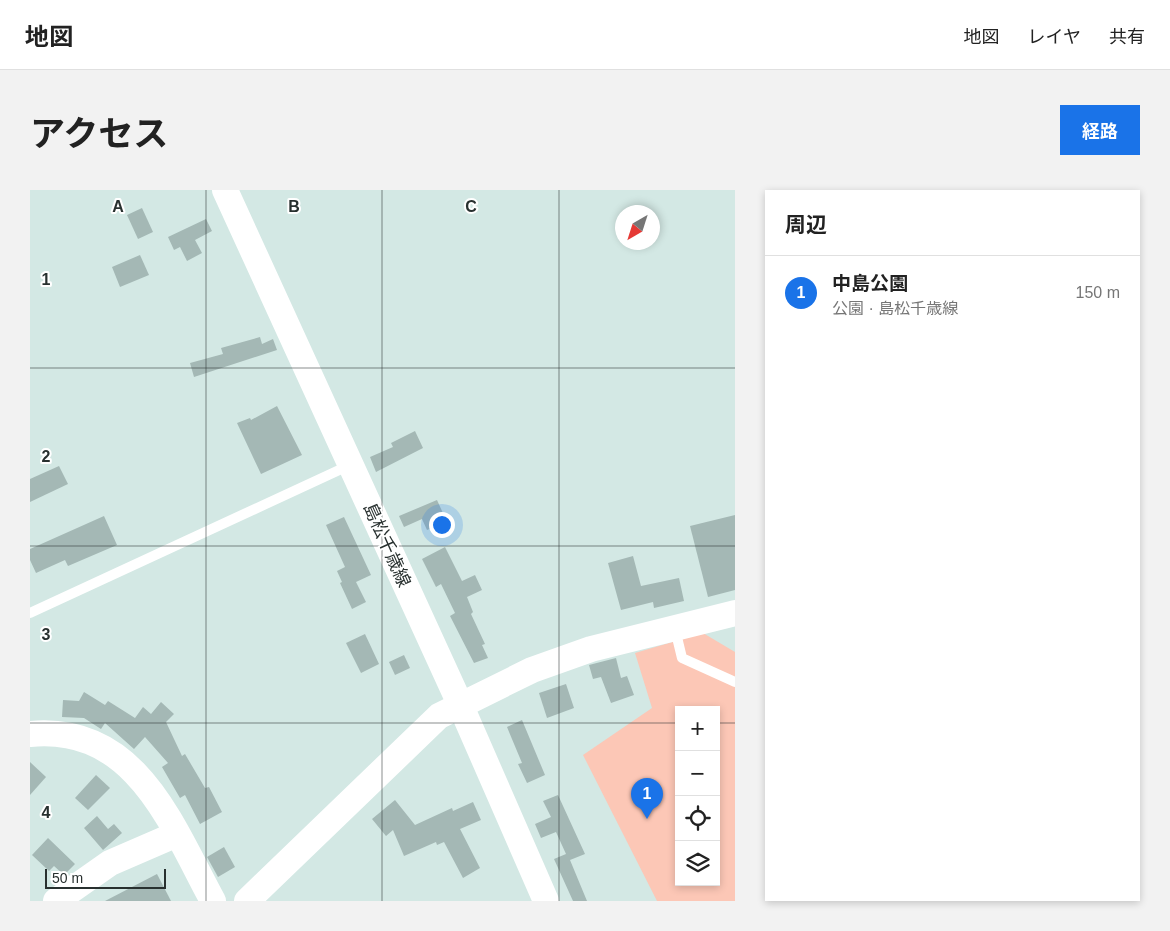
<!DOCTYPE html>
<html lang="ja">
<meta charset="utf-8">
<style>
body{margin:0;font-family:Arial,"Noto Sans JP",sans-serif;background:#f2f2f2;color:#222}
.controls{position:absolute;right:15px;bottom:15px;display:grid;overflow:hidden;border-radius:0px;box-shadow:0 2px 8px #0003}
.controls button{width:45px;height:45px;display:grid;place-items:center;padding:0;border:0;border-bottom:1px solid #e0e0e0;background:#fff;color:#222;font:25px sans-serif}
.compass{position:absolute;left:585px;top:15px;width:45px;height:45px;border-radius:50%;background:#fff;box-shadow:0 2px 8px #0003;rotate:219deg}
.scale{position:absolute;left:15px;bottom:12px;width:121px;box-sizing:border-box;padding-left:5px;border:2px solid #28302f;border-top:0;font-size:14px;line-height:18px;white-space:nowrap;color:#28302f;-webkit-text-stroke:4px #fff;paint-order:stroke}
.you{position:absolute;left:411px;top:334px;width:18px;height:18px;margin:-12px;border:4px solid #fff;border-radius:50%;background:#1a73e8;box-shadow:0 0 0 8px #1a73e833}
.badge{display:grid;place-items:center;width:32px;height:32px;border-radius:50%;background:#1a73e8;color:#fff;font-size:16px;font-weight:700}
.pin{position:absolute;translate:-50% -41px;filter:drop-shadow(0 1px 2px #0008)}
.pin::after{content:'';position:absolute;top:26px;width:18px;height:15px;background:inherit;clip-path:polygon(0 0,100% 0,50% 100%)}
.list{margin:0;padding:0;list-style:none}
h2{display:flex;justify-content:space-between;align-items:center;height:65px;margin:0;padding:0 20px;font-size:21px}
h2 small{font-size:16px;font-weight:400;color:#767676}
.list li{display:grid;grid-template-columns:32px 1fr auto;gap:15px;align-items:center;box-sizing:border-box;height:75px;padding:0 20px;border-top:1px solid #e0e0e0}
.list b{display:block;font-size:19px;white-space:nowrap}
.list p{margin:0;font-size:16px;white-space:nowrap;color:#767676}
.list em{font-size:16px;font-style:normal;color:#767676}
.icon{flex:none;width:28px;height:28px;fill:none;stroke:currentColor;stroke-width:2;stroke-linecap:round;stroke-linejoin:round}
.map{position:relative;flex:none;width:705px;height:711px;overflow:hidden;border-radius:0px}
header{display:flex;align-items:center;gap:30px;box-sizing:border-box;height:70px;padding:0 25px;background:#fff;border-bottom:1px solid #e0e0e0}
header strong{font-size:24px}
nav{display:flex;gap:28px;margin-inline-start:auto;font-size:18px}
.intro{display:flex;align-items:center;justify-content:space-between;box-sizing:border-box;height:120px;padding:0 30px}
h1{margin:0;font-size:35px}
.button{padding:12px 22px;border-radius:0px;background:#1a73e8;color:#fff;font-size:18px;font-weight:700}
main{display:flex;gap:30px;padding:0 30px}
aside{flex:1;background:#fff;border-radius:0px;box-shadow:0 2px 8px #0003}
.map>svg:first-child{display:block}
</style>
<header>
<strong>地図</strong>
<nav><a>地図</a><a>レイヤ</a><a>共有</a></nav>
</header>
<div class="intro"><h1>アクセス</h1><a class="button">経路</a></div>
<main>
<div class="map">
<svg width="705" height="711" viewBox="0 0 705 711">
<rect width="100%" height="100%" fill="#d3e8e4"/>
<!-- green -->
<path fill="#fcc7b6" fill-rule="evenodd" d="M673,443l32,19v249h-78l-74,-146 69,-47 -17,-55zM649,520h37v172h-37z"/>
<!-- building -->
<g fill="#a4b8b5">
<polygon points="112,18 123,42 108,49 97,25"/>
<polygon points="176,29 182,41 165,50 172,63 157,71 150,57 144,60 138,47"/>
<polygon points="110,65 119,85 90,97 82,77"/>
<polygon points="230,147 232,154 243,149 247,160 164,187 160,173 193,164 191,158"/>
<polygon points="247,216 272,265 231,284 207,233 220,228 221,230"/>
<polygon points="385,241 393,258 346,282 340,267 363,257 361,253"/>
<polygon points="29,276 38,294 0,312 0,289"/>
<polygon points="407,310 417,332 397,340 392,329 374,337 369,326"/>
<polygon points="705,325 705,400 678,407 660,336"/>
<polygon points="74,326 87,355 38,376 35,370 6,383 0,370 0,359"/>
<polygon points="314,327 341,385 326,392 336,412 322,419 310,393 312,392 307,381 315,377 296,335"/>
<polygon points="415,357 432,391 445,385 452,400 437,407 443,422 441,424 455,454 452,455 458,468 444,473 420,426 425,423 411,394 406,397 392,369"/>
<polygon points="603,366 611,396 649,388 654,411 624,418 623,412 591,420 578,373"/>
<polygon points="335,444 349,474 331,483 316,453"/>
<polygon points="374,465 380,478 365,485 359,472"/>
<polygon points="586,468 591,488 597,486 604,505 581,513 571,487 563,489 559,475"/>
<polygon points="536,494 544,518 517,528 509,503"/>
<polygon points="54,502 75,515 78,511 105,528 113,517 121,524 131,512 144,524 136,532 152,566 155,564 175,598 179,597 192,622 170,634 155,605 150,608 132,577 138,573 115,547 104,559 75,533 71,539 54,528 32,527 33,510 49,511"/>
<polygon points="492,530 515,585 497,593 488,574 492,573 477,537"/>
<polygon points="0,572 16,587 0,605"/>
<polygon points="66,585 80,598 58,620 45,608"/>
<polygon points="528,605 555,664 540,670 557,711 543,711 524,669 536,664 526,642 511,648 505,634 521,627 513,611"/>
<polygon points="365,610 385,635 422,618 423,621 443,612 451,630 430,639 450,678 433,688 414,652 407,655 406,652 374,666 363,640 356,646 342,629"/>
<polygon points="67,626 78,639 84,634 92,643 73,660 54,638"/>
<polygon points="18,648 45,674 34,685 24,676 19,681 2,665"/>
<polygon points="194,657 205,677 188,687 177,667"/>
<polygon points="127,684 141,711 75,711"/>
</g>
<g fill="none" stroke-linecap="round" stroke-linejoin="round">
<!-- lane -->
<g stroke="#fff" stroke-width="10">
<polyline points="0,423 320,275"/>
<polyline points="645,439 652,468 705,492"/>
</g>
<!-- secondary -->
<g stroke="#fff" stroke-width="26">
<polyline points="195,0 430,514 516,711"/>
<path d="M0,544c106,-10 141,90 183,167"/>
<polyline points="26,711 80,673 147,644"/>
<polyline points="217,711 409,526 502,480 561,459 705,423"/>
</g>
</g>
<!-- grid -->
<path fill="none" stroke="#28302f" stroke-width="1" stroke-opacity="0.55" d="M176,0v711M352,0v711M529,0v711M0,178h705M0,356h705M0,533h649M686,533h19"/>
<g text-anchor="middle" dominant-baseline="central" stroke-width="4" stroke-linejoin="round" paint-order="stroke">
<!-- street labels -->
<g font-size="18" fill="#28302f" stroke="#fff">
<text transform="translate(357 355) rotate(66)">島松千歳線</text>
</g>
</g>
<g font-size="16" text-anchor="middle" font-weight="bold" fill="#28302f" stroke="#fff" stroke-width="4" stroke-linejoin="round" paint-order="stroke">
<text x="88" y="22">A</text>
<text x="264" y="22">B</text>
<text x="441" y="22">C</text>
<text x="16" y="95">1</text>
<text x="16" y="272">2</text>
<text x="16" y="450">3</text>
<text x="16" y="628">4</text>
</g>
</svg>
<div class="controls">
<button>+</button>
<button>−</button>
<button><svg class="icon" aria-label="locate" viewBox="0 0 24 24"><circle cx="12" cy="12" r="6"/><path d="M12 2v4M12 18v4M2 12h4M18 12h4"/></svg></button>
<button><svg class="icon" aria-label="layers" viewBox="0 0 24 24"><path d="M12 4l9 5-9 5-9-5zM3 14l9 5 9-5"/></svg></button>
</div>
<svg class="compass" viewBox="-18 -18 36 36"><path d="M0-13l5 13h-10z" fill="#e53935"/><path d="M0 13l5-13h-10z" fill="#767676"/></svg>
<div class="scale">50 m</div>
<div class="you"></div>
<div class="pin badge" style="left:617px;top:629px">1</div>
</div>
<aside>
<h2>周辺<small></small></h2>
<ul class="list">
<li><span class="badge">1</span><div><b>中島公園</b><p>公園 · 島松千歳線</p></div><em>150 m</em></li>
</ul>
</aside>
</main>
